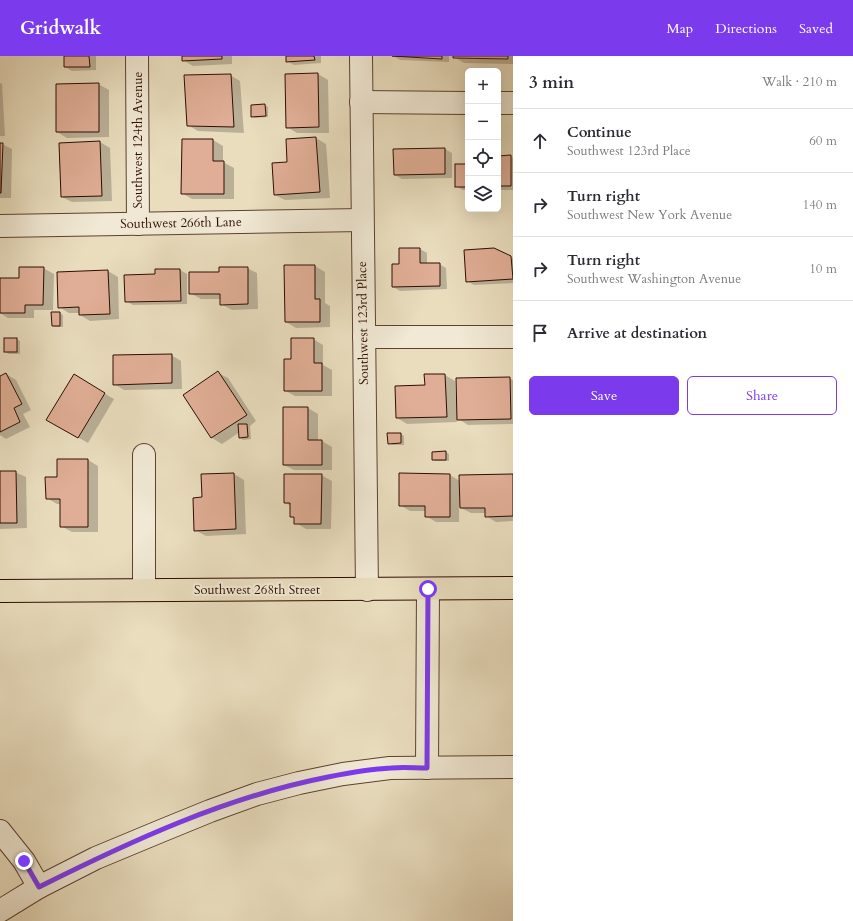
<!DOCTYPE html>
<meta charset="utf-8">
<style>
body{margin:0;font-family:Cardo,serif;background:#f2f2f3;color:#2b2b33}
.controls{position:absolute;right:12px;top:12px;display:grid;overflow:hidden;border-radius:6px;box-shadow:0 4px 16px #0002}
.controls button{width:36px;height:36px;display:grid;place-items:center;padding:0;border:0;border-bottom:1px solid #e1e1e2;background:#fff;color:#2b2b33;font:20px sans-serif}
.stop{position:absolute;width:12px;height:12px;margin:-9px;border:3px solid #7c3aed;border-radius:50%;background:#fff}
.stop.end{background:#7c3aed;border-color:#fff;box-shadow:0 1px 4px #0008}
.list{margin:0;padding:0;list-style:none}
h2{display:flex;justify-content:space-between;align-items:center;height:52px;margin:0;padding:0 16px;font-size:17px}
h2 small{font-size:13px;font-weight:400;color:#7c7c81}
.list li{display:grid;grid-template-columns:26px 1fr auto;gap:12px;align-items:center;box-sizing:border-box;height:64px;padding:0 16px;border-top:1px solid #e1e1e2}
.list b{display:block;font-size:15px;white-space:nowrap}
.list p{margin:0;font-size:13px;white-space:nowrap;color:#7c7c81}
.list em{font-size:13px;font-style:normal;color:#7c7c81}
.actions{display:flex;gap:8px;padding:12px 16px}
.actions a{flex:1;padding:9px 0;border:1px solid #7c3aed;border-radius:6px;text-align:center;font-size:14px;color:#7c3aed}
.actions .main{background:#7c3aed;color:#fff}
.icon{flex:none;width:22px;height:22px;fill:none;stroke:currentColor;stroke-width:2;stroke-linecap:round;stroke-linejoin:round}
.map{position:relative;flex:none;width:513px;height:865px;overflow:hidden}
header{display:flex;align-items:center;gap:24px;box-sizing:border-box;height:56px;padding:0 20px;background:#7c3aed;color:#fff}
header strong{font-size:19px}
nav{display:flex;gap:22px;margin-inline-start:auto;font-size:14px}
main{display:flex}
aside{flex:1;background:#fff}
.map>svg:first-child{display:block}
</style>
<header>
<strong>Gridwalk</strong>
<nav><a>Map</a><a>Directions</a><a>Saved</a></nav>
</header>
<main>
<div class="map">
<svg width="513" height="865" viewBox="0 0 513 865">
<rect width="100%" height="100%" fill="#e9ddbe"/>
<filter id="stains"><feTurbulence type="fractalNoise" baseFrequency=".005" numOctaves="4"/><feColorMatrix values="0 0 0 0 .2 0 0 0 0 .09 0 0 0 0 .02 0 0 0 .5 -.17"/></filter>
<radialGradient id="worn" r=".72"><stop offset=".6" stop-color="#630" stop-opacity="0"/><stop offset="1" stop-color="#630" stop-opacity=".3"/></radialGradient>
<!-- shadow -->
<g fill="#0003">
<polygon points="65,0 96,0 96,14 72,15 65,11"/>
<polygon points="183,0 232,0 232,8 193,10 183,4"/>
<polygon points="287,0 321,0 321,7 294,9 287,5"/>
<polygon points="393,0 449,0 449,6 400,4"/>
<polygon points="454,0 513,0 513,8 464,7 454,1"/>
<polygon points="318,18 328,24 329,77 297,77 287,71"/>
<polygon points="230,19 240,25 244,77 198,75 188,69"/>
<polygon points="0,27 2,28 5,80 0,80"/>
<polygon points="98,28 109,34 109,81 67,82 57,76"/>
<polygon points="265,49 268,51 268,61 255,62 252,60"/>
<polygon points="316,82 326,88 330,142 285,144 275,139 288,107 287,84"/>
<polygon points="213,84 223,90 223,106 234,112 234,143 192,143 182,137"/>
<polygon points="100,86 110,92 112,145 72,146 62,141"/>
<polygon points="0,88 2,88 12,93 11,142 0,142"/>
<polygon points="445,93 452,97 452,122 402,123 395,119"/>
<polygon points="511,100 513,102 513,134 498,134 498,101"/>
<polygon points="468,109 468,134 463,134 456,130"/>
<polygon points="420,193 427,197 427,208 439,208 446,212 447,233 400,235 393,231 401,209"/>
<polygon points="494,193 513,202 513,227 474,229 467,225"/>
<polygon points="315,210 325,216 325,247 330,250 330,271 296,272 286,266"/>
<polygon points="43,212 54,218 53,254 34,254 34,262 8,262 0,257 0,229 20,223"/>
<polygon points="247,212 257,217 258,253 232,254 221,248 221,243 201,243 190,237 220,217"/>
<polygon points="180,214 187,218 187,248 133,249 126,245 156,219"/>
<polygon points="108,215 118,221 119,263 90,265 80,259 80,257 69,257 59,251"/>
<polygon points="60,257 63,259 63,271 56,271 53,270"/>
<polygon points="17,283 20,285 20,298 9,298 5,296"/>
<polygon points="313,283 323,289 323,309 332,314 332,340 295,340 284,334 292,304"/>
<polygon points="171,299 181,305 182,333 124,334 114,328"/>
<polygon points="218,317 228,322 256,365 250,370 251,383 243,384 240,382 240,376 222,388 212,382 184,339"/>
<polygon points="6,318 16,324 31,354 23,358 30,371 6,383 0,379 0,321"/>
<polygon points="425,319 445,319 455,325 456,344 509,322 513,324 513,368 468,369 457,362 457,366 407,368 397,362 426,330"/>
<polygon points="74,320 114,343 88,387 48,364"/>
<polygon points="284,352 308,352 318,358 318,385 322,385 332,391 332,414 294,414 284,409"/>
<polygon points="401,378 404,380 404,389 392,389 389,387"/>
<polygon points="446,396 449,398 449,405 436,405 433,404"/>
<polygon points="88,404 98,410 98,476 72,476 61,470 61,448 57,448 47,442 58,422"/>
<polygon points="0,416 15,416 26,421 27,472 0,473"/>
<polygon points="234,418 244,424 246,478 206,480 195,474"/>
<polygon points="321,419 332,425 331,473 306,473 296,467 296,463 291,460 291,450 285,447"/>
<polygon points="450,419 460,425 513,419 513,465 496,466 486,460 486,457 471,457 459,451 459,466 436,466 426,460 426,455 410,455 400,449"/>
</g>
<!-- building -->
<g fill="#e0ae96" stroke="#2e0d02">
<polygon points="64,0 89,0 90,11 64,11"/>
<polygon points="182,0 222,0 222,3 182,5"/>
<polygon points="286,0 314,0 315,4 286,6"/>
<polygon points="392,0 442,0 442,3"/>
<polygon points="453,0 508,0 508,3 453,2"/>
<polygon points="318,17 319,71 286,72 285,18"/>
<polygon points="231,18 234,71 187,70 184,19"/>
<polygon points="99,27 99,76 56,76 56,28"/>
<polygon points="265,48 266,60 251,61 251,49"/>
<polygon points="316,81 320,136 274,139 272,107 287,106 286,83"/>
<polygon points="182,83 213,83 213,105 224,105 224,138 181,138"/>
<polygon points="100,85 102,140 61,141 59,87"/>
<polygon points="0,87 3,87 1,137 0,137"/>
<polygon points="445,92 445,118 394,119 393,93"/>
<polygon points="511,99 511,130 498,130 498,100"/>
<rect x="455" y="108" width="13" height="23"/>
<polygon points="399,192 420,192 420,207 440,207 440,230 392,231 392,208 399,208"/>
<polygon points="494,192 511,200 513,223 466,226 464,194"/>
<polygon points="284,209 315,209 315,243 320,243 320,266 285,266"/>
<polygon points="19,211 44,211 43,249 25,249 25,257 0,257 0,222 19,222"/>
<polygon points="219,211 248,211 248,248 220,249 220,238 189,238 189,216 219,216"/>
<polygon points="155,213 180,213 181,245 125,246 124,219 155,218"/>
<polygon points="108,214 110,258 79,259 79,251 58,252 57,216"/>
<polygon points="51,256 60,256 60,270 52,270"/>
<rect x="4" y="282" width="13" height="14"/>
<polygon points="291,282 314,282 314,307 322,307 322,335 284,335 284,303 291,303"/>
<polygon points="172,298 172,327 113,329 113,299"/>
<polygon points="218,315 247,359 211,382 183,339"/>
<polygon points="6,317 22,348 14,352 20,366 0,376 0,320"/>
<polygon points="74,318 105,337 78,382 46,364"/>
<polygon points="424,318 445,318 447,361 396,362 395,330 425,329"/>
<polygon points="510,321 511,363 457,364 456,322"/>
<polygon points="283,351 308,351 308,384 322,384 322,409 283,409"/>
<polygon points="238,368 247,368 248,381 239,382"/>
<polygon points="387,377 401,377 401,387 388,388"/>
<polygon points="446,395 446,404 432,404 432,396"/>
<polygon points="57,403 88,403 88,471 60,471 60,443 46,443 45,421 57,421"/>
<polygon points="0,415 16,415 17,467 0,467"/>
<polygon points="234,417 236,473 194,475 193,442 202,441 201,418"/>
<polygon points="399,417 450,418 450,461 425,461 425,450 399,450"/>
<polygon points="284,418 322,418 321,468 294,468 294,461 290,461 290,447 284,447"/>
<polygon points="513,418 513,460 485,461 485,452 460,452 459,419"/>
</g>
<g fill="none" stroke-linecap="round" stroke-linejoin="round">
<!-- minor casing -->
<g stroke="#5d4131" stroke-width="24">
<g id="minor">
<polyline points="137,0 138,168"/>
<polyline points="361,0 367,534"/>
<polyline points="361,46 468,47"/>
<polyline points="498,47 513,47"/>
<polyline points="0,170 362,164"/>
<polyline points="364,281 513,281"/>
<polyline points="144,534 144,399"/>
<polyline points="427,712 428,533"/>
<polyline points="0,775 24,805 39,831"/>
<polyline points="0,855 39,831 96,802 161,775 210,755 257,738 299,727 343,718 390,712 513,711"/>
</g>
</g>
<!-- major casing -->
<g stroke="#2e0d02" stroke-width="24">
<polyline id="major" points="0,535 513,532"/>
</g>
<!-- minor -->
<use href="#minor" stroke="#f1e9d5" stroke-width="22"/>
<!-- major -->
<use href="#major" stroke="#e9ddbe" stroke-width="22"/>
</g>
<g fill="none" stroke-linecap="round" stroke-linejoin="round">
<!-- route -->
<path stroke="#7c3aed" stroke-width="5" d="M24,805l15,26c92,-46 187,-90 289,-110 20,-4 42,-8 63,-9 12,-1 24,0 36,0l1,-179"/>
</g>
<g text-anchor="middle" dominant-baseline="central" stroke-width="4" stroke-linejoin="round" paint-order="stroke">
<!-- street labels -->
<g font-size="13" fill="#2e0d02" stroke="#f1e9d5">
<text transform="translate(138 84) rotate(-90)">Southwest 124th Avenue</text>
<text transform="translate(181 167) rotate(-1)">Southwest 266th Lane</text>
<text transform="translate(363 267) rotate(-91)">Southwest 123rd Place</text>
<text x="257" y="534">Southwest 268th Street</text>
</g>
</g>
<rect width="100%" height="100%" filter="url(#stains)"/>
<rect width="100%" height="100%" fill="url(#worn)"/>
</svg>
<div class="controls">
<button>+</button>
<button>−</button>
<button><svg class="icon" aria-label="locate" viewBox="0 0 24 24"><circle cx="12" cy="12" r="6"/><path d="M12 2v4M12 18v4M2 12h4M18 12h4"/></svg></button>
<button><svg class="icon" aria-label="layers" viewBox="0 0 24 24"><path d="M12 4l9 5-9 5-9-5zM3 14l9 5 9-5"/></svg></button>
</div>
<div class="stop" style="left:428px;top:533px"></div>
<div class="stop end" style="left:24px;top:805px"></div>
</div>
<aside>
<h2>3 min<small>Walk · 210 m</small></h2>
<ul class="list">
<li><svg class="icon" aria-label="ahead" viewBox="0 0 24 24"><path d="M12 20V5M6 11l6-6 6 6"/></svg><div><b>Continue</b><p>Southwest 123rd Place</p></div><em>60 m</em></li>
<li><svg class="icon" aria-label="right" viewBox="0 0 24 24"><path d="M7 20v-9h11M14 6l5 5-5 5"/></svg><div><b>Turn right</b><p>Southwest New York Avenue</p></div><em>140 m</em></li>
<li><svg class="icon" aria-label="right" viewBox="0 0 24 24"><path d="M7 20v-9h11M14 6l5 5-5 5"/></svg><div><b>Turn right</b><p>Southwest Washington Avenue</p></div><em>10 m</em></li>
<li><svg class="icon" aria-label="arrive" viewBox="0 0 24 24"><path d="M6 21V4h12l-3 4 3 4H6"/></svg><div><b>Arrive at destination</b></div></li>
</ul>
<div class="actions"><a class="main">Save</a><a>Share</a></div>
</aside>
</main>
